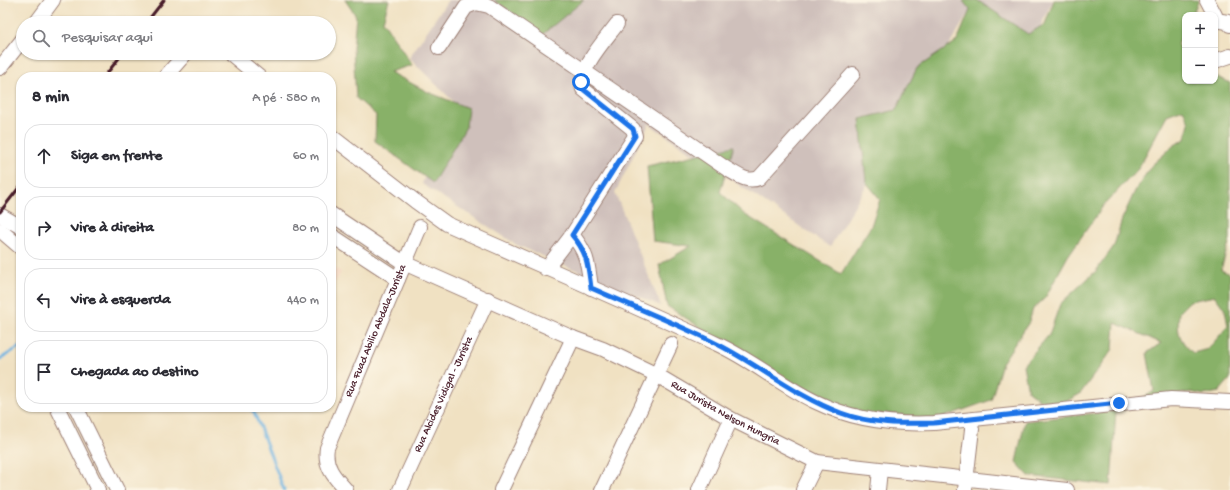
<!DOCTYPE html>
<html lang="pt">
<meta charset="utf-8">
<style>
body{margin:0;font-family:"Gochi Hand",sans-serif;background:#f7f7f7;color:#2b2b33}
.controls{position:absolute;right:12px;top:12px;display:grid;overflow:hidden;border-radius:8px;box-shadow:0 1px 3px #0004}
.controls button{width:36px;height:36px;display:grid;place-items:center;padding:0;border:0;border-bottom:1px solid #e1e1e2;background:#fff;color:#2b2b33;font:20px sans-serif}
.stop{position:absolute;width:12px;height:12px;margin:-9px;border:3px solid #1a73e8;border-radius:50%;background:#fff}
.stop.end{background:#1a73e8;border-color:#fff;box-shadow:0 1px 4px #0008}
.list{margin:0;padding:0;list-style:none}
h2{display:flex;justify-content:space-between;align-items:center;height:52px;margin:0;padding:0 16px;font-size:17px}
h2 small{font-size:13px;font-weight:400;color:#7c7c81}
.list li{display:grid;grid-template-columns:26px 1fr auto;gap:12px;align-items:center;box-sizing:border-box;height:64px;margin:0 8px 8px;padding:0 8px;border:1px solid #e1e1e2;border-radius:16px}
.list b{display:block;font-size:15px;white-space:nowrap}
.list em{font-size:13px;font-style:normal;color:#7c7c81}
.icon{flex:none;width:22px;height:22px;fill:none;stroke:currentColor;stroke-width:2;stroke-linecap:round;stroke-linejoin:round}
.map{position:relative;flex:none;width:1230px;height:490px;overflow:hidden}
.search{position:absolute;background:#fff;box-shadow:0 1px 3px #0004;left:16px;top:16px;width:320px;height:44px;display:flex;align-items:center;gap:10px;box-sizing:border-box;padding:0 14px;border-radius:22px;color:#7c7c81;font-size:15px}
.panel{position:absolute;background:#fff;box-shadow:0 1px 3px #0004;left:16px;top:72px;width:320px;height:340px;border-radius:16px}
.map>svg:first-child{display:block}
</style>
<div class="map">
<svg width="1230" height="490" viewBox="0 0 1230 490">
<rect width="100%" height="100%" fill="#fcf5e5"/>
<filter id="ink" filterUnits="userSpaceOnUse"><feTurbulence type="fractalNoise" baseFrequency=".025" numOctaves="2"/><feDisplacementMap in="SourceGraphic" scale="8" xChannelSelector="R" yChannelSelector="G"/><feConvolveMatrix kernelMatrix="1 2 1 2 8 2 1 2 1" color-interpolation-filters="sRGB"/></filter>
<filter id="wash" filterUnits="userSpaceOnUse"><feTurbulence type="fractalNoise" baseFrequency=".012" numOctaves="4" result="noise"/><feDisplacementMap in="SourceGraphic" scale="16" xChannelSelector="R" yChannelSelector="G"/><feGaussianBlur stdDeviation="0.9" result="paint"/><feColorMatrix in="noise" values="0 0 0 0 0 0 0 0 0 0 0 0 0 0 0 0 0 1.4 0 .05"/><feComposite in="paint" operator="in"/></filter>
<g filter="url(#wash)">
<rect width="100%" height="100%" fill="#f0e1c2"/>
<!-- built -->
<polygon fill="#f3d4bf" points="331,266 341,272 336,282 334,281 333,283 334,285 331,290"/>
<!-- industrial -->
<polygon fill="#cfc0bb" points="448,0 1053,0 1031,46 972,7 830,247 649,124 615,193 661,306 517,245 422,184 453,101 409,58"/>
<!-- forest -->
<g fill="#88b168" stroke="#69684a" fill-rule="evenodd">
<polygon points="345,0 389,0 383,21 412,65 390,72 428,92 468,108 466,127 433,183 375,141 376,115 356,98 353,48 356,16"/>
<polygon points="494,0 584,0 543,34"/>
<path d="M965,0h12l51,34 17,-10 9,-24h145l-7,15h-7v15l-7,14 7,11v26h30v-5l15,7v156l-9,31 9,4v105l-11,13 -15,3 -13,-3 -56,11 19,-12 -7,-38 14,-10 -46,-20 -2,26 -33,45 -19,10 -21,-4 -12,-9 -5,-26 26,-30 11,-31 36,-33 18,-25 8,-27 13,-28 16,-25 22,-20 12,-7 4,-16 -6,-14 -16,6 -29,54 -35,37 -35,50 -23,42 -12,11 -4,13 -27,41 -11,37 -50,18 -69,3 -41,-10 -164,-105 -8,-41 32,-19 -38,-5 -6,-75 87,-20 -14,46 24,22 97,60 30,-48 9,-27 -14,-17 -6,-63 36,-9 21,-42 40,-27 13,-31 -7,-9zM1215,296l10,14 3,16 -20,23 -15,4c-15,-14 -16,-21 -14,-41l11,-11z"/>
<polygon points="1116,411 1111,485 1029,476 1016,462 1025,421"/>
</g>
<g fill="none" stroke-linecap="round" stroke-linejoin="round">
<!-- stream -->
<g stroke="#69b0e0" stroke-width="3">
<polyline points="0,359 21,346"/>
<polyline points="248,407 254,412 284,490"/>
</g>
</g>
</g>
<g filter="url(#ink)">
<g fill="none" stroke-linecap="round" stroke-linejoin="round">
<!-- minor casing -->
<g stroke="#9d8076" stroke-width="16">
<g id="minor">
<polyline points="1207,0 1215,15"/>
<polyline points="1215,20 1228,22 1230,25"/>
<polyline points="36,23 53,0"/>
<path d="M439,48l27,-41 10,-4 13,3 238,163c11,6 20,14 32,9l94,-104"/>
<polyline points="230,53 259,77"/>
<polyline points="1215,61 1230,56"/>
<polyline points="0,68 23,39"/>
<polyline points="165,77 186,53"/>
<path d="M331,136l84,65 32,23c90,40 181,79 270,120 35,16 65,42 99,58 37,18 77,23 118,21l237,-24 59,3"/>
<path id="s1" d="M331,214l73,49 169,75 30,11 52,25 76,45 86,43 250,28"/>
<polyline points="0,215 21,227"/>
<polyline points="0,230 21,248"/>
<polyline points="331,235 398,279"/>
<path d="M572,235c16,18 16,31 19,53"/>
<path d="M546,269l26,-34 63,-99 -2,-7 -50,-40c-7,-18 23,-50 34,-65"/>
<polyline points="57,407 98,490"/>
<polyline points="76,407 117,490"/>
<path id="s2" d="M346,490c-12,-13 -22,-24 -19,-42l93,-221"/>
<path id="s3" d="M400,490l88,-191"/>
<polyline points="501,490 573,338"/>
<polyline points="602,490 671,344"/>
<polyline points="699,490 731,419"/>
<polyline points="803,490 817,462"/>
<polyline points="878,490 880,470"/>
<polyline points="965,490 972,429"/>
</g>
</g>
<!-- minor -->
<use href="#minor" stroke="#fff" stroke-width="14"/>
<!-- rail -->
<g stroke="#4a1f2b" stroke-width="3">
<polyline points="146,23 164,0"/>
<polyline points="104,77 123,53"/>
<polyline points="0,212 21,185"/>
</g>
</g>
</g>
<g fill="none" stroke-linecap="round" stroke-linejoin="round" filter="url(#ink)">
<!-- route -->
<path stroke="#1a73e8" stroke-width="5" d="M581,82l2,7 50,40 2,7 -63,99c16,18 16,31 19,53 43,19 87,36 128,57 41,21 78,52 122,68 29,11 62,11 93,10l185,-20"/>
</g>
<g text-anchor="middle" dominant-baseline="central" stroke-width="3.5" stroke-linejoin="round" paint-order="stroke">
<!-- street labels -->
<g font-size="11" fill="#4a1f2b" stroke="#fcf5e5">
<text stroke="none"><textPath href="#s2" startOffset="175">Rua Fuad Abilio Abdala-Jurista</textPath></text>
<text stroke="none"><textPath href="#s3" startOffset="105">Rua Alcides Vidigal - Jurista</textPath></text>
<text stroke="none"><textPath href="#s1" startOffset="443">Rua Jurista Nelson Hungria</textPath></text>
</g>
</g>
</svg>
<div class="controls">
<button>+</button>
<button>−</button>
</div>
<div class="stop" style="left:581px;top:82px"></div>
<div class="stop end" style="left:1119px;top:403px"></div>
<div class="search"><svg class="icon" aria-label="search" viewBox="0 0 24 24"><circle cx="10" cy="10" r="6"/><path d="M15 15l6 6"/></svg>Pesquisar aqui</div>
<section class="panel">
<h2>8 min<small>A pé · 580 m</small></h2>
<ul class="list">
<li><svg class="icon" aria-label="ahead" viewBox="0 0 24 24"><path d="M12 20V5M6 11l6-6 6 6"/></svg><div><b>Siga em frente</b></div><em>60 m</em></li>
<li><svg class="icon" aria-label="right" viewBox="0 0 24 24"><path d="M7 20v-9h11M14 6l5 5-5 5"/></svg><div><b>Vire à direita</b></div><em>80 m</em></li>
<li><svg class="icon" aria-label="left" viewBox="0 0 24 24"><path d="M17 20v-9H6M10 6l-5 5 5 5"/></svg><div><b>Vire à esquerda</b></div><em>440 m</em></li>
<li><svg class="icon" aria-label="arrive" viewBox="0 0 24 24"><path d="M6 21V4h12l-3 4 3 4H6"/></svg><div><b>Chegada ao destino</b></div></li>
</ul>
</section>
</div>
